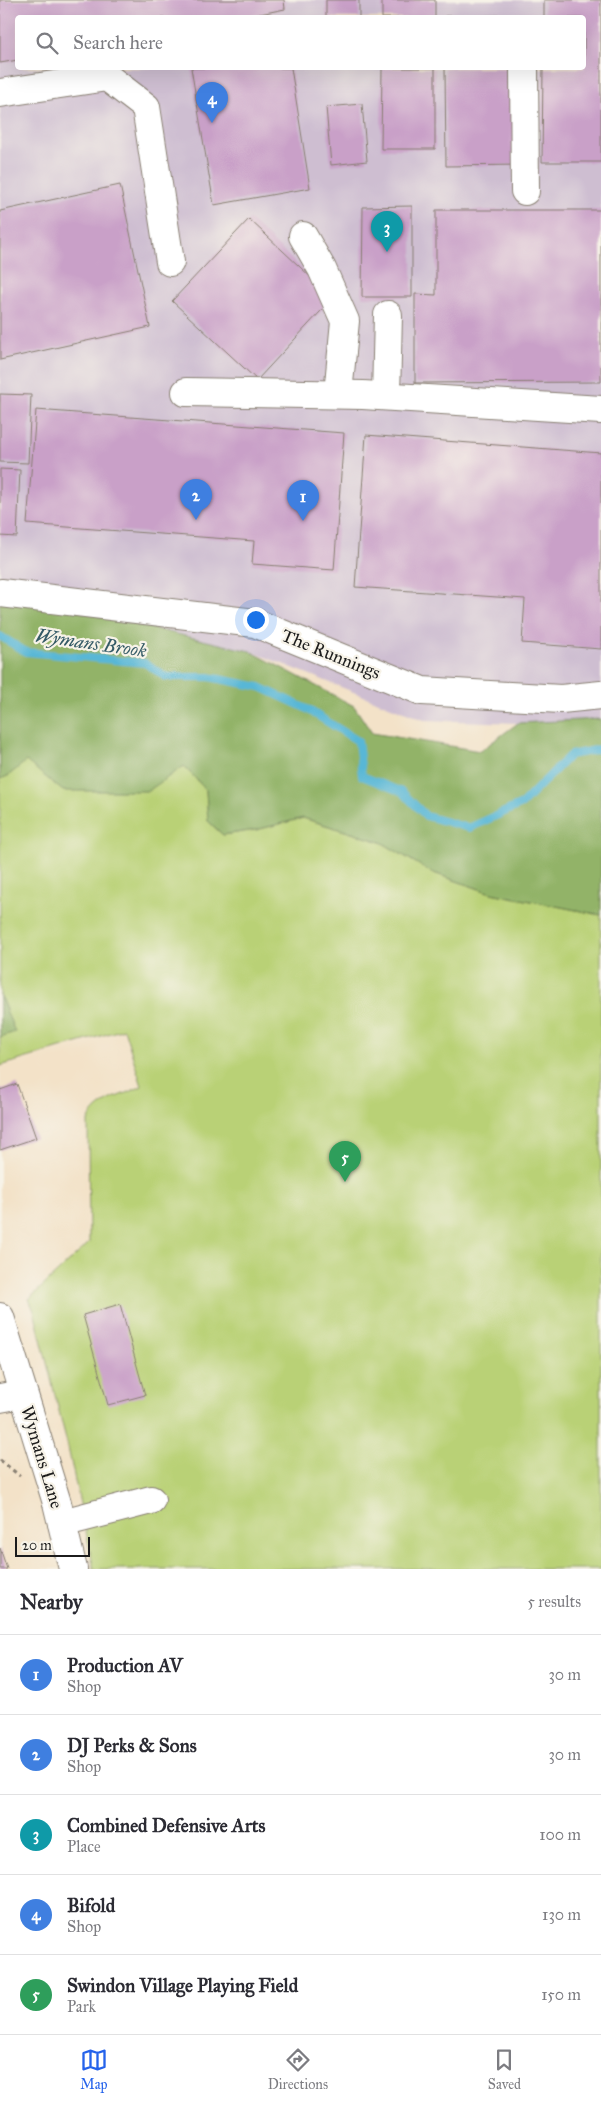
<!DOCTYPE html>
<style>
body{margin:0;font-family:"IM FELL Great Primer",serif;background:#f2f2f3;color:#2b2b33}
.scale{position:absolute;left:15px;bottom:12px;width:75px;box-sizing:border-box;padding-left:5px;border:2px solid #1c1c1c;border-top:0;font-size:14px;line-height:18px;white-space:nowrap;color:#1c1c1c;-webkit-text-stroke:4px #f7f3e8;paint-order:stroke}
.you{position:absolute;left:255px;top:619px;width:18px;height:18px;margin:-12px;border:4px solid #fff;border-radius:50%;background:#1a73e8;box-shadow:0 0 0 8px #1a73e833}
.badge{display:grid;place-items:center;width:32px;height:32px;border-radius:50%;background:#2563eb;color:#fff;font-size:16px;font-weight:700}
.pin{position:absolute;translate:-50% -41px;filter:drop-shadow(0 1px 2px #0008)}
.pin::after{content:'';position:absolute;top:26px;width:18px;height:15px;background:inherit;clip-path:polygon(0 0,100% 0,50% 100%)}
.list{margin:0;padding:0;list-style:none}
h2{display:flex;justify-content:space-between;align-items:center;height:65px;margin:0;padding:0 20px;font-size:21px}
h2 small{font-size:16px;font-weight:400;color:#7c7c81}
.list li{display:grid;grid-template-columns:32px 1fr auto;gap:15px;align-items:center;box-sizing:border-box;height:80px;padding:0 20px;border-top:1px solid #e1e1e2}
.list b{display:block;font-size:19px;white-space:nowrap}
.list p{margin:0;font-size:16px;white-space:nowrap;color:#7c7c81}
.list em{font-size:16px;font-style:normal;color:#7c7c81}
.icon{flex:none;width:28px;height:28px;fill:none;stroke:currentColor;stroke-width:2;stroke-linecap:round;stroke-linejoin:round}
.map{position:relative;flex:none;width:601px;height:1569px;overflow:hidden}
.search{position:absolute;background:#fff;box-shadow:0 5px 20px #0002;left:15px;right:15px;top:15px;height:55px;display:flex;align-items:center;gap:12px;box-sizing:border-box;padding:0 18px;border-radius:5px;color:#7c7c81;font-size:19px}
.sheet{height:465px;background:#fff}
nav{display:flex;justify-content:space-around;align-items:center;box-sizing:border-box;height:70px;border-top:1px solid #e1e1e2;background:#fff;font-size:14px;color:#7c7c81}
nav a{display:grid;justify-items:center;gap:2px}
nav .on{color:#2563eb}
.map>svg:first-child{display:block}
</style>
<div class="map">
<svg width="601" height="1569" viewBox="0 0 601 1569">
<rect width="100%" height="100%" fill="#f7f3e8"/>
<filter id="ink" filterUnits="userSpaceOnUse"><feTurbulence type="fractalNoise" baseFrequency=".02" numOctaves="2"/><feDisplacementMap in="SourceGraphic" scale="10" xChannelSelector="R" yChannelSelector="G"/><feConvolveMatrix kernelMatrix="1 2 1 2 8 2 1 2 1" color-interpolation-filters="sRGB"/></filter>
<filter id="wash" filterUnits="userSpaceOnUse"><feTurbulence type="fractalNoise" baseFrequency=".0096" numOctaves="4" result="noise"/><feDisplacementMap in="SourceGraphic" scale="20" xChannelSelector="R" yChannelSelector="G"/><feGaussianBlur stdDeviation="1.12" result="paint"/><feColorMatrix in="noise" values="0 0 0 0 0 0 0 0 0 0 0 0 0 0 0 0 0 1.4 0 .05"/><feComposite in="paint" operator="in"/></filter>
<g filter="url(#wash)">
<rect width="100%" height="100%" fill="#f3e2c8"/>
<!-- industrial -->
<path fill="#cebed1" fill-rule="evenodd" d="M0,0h601v719l-83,4 -94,-3 -174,-69 -250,-59zM18,18h566v50h-566z"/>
<!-- green -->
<path fill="#b9d176" stroke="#6a7649" d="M0,699l184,67 22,24 2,31 15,14 33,-5 47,-12 78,24 50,30 60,21 110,22v654h-507l-27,-126 -33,-132 -5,-12 60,-56 -1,-122c10,-22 35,-25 54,-35l-18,-57 -124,37z"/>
<!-- forest -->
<g fill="#92b367" stroke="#576842">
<polygon points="0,593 250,651 354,706 372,733 480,751 518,723 601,719 601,915 491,893 431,872 381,842 303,818 256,830 223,835 208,821 206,790 184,766 148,791 63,791 26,761 8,776 0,779"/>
<polygon points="0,995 15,1032 0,1037"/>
</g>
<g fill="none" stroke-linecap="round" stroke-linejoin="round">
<!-- stream -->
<polyline stroke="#58b7d6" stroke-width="8" points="0,636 26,652 145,663 166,677 209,677 260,687 307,709 358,741 362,776 402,792 426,816 469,828 522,804 570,755 601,749"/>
</g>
<g id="blocks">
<!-- building -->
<g fill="#c9a0c8">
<polygon points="0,0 284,0 285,9 240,18 18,18 18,60 0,63"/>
<rect x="326" y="0" width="33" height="18"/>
<rect x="382" y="0" width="53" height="18"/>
<polygon points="544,0 601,0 601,162 542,162 543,68 584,68 584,18 544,18"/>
<polygon points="518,15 518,18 445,18 445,16"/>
<polygon points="191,68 291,68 310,188 214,205"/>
<polygon points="382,68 435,68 435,149 381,149"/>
<polygon points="445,68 518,68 520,165 446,166"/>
<polygon points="362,104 367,161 331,165 326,107"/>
<polygon points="120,185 150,327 0,360 0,211"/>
<polygon points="412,206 412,297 362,297 363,207"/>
<polygon points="436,210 601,210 601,382 415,383 415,294 436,295"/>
<polygon points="249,219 333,298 257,380 172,301"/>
<polygon points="0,394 31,395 28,463 0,462"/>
<polygon points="36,410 344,433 334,570 252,564 254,541 27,524"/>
<polygon points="366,435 601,453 601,649 522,643 525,599 355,587"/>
<polygon points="0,469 20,470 17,537 0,536"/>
<polygon points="17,1084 36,1138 0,1150 0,1090"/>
<polygon points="120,1304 145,1395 108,1405 83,1315"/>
<polygon points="0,1548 7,1569 0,1569"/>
</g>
</g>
</g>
<g filter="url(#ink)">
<use href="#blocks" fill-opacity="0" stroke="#887f72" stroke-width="1"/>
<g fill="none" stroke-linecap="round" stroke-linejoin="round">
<!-- minor casing -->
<g stroke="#887f72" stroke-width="30">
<g id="minor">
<polyline points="524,68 525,191"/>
<polyline points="0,93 107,77 146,107 170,262"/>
<polyline points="303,236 322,269 345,321 338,394"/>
<polyline points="186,392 363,395 601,410"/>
<polyline points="386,396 388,315"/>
<polyline points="1,593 255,623 422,691 561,699 601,695"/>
<polyline points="0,1317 57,1503 73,1569"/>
<polyline points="0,1398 22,1394"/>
<polyline points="62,1523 151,1500"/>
</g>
</g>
<!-- path -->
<polyline stroke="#887f72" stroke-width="3" stroke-dasharray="4 4" stroke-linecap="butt" points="0,1460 20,1476"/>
<!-- minor -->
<use href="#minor" stroke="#fff" stroke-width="28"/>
</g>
</g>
<g text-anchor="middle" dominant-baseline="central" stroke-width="4.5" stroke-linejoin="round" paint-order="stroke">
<!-- street labels -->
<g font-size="18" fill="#1c1c1c" stroke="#f7f3e8">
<text transform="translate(331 654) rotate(22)">The Runnings</text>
<text transform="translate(42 1457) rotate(73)">Wymans Lane</text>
</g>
<!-- water labels -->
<g font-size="19" font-style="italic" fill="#345a66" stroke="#f7f3e8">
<text transform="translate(91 643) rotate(8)">Wymans Brook</text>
</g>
</g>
</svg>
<div class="scale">20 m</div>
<div class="you"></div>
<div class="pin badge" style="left:303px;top:521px;background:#3f7fe0">1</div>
<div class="pin badge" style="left:196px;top:520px;background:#3f7fe0">2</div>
<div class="pin badge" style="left:387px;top:252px;background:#0f9aa8">3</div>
<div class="pin badge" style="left:212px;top:123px;background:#3f7fe0">4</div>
<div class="pin badge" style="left:345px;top:1182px;background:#2e9e5b">5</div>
<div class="search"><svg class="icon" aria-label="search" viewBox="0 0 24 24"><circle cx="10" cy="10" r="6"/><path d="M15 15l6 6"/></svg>Search here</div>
</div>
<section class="sheet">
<h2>Nearby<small>5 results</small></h2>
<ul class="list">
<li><span class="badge" style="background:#3f7fe0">1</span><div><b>Production AV</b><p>Shop</p></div><em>30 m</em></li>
<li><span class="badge" style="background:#3f7fe0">2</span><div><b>DJ Perks &amp; Sons</b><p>Shop</p></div><em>30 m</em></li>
<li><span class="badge" style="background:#0f9aa8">3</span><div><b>Combined Defensive Arts</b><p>Place</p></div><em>100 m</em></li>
<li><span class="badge" style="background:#3f7fe0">4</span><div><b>Bifold</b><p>Shop</p></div><em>130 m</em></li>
<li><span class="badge" style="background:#2e9e5b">5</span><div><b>Swindon Village Playing Field</b><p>Park</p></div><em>150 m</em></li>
</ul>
</section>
<nav>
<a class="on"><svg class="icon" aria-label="map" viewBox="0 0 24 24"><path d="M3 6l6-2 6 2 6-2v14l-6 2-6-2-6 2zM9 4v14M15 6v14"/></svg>Map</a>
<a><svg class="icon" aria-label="directions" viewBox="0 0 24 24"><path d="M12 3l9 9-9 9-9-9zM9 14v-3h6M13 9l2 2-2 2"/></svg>Directions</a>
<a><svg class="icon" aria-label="saved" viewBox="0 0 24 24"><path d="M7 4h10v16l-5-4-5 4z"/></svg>Saved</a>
</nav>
